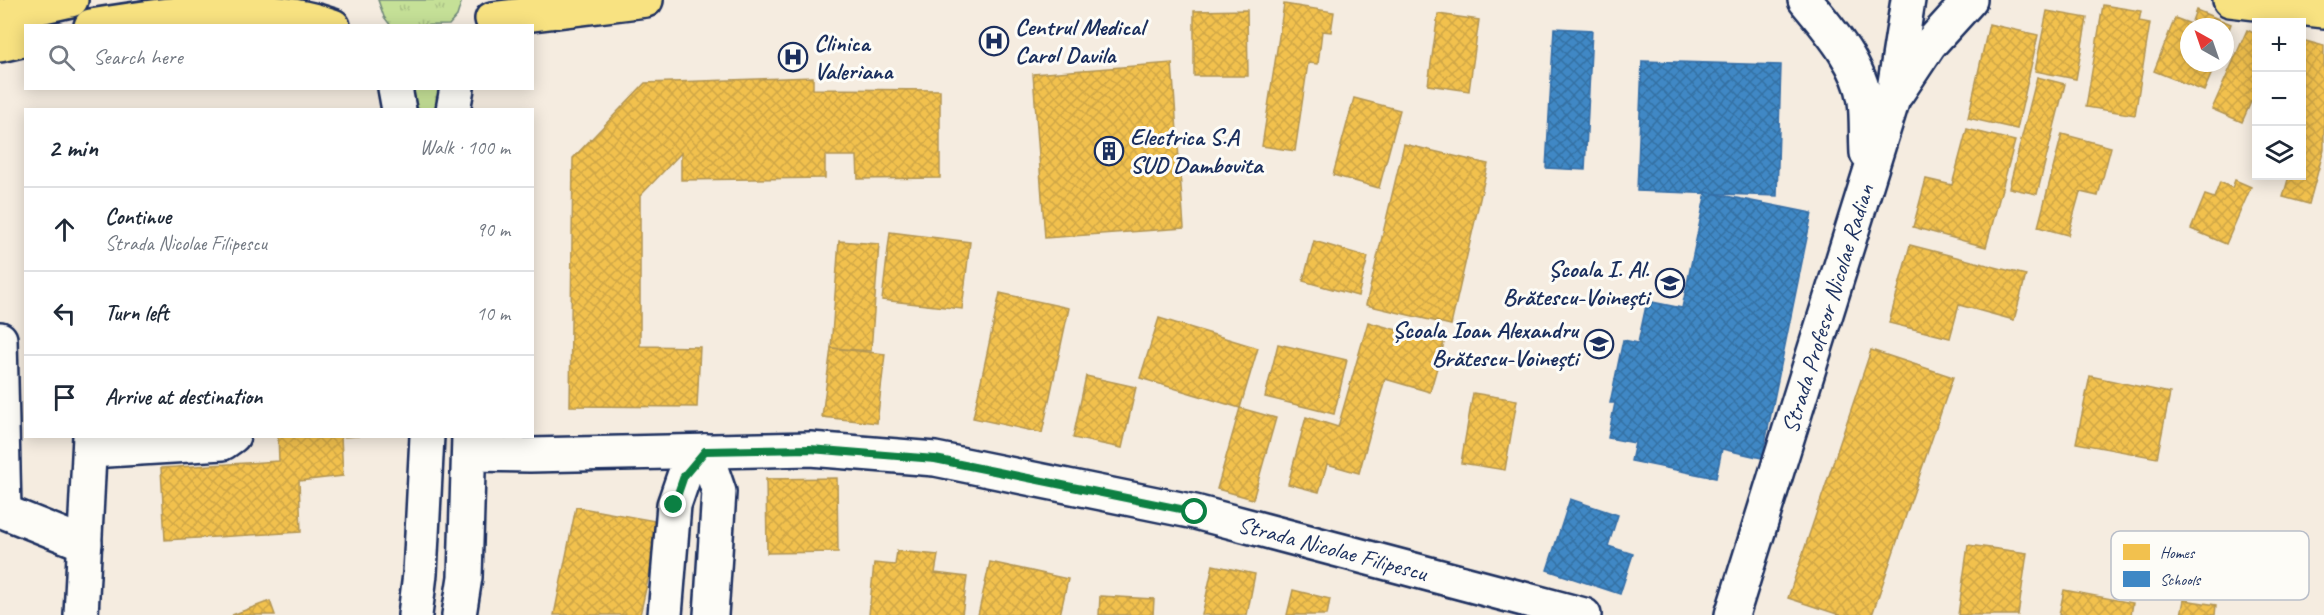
<!DOCTYPE html>
<meta charset="utf-8">
<style>
body{margin:0;font-family:Caveat,sans-serif;background:#f6f6f7;color:#1f2937}
.controls{position:absolute;right:18px;top:18px;display:grid;overflow:hidden;border-radius:0px;box-shadow:0 3px 15px #0003}
.controls button{width:54px;height:54px;display:grid;place-items:center;padding:0;border:0;border-bottom:2px solid #e0e1e3;background:#fff;color:#1f2937;font:30px sans-serif}
.compass{position:absolute;left:2180px;top:18px;width:54px;height:54px;border-radius:50%;background:#fff;box-shadow:0 3px 15px #0003;rotate:320deg}
.stop{position:absolute;width:18px;height:18px;margin:-14px;border:4px solid #0b8043;border-radius:50%;background:#fff}
.stop.end{background:#0b8043;border-color:#fff;box-shadow:0 2px 6px #0008}
.list{margin:0;padding:0;list-style:none}
h2{display:flex;justify-content:space-between;align-items:center;height:78px;margin:0;padding:0 24px;font-size:26px}
h2 small{font-size:20px;font-weight:400;color:#747a83}
.list li{display:grid;grid-template-columns:39px 1fr auto;gap:18px;align-items:center;box-sizing:border-box;height:84px;padding:0 24px;border-top:2px solid #e0e1e3}
.list b{display:block;font-size:22px;white-space:nowrap}
.list p{margin:0;font-size:20px;white-space:nowrap;color:#747a83}
.list em{font-size:20px;font-style:normal;color:#747a83}
.icon{flex:none;width:33px;height:33px;fill:none;stroke:currentColor;stroke-width:2;stroke-linecap:round;stroke-linejoin:round}
.map{position:relative;flex:none;width:2324px;height:615px;overflow:hidden}
.search{position:absolute;background:#fff;box-shadow:0 3px 15px #0003;left:24px;top:24px;width:510px;height:66px;display:flex;align-items:center;gap:15px;box-sizing:border-box;padding:0 21px;border-radius:0px;color:#747a83;font-size:22px}
.panel{position:absolute;background:#fff;box-shadow:0 3px 15px #0003;left:24px;top:108px;width:510px;height:330px;border-radius:0px}
.map>svg:first-child{display:block}
</style>
<div class="map">
<svg width="2324" height="615" viewBox="0 0 2324 615">
<defs>
<pattern id="grass-tufts" width="24" height="20" patternUnits="userSpaceOnUse" patternTransform="scale(1.5)"><rect width="24" height="20" fill="#c5e097"/><path d="M3 7l-1-3M5 7V3M7 7l1-3M15 17l-1-3M17 17v-4M19 17l1-3" fill="none" stroke="#a9c085"/></pattern>
<pattern id="homes-cross-hatch" width="8" height="8" patternUnits="userSpaceOnUse" patternTransform="scale(1.5)"><rect width="8" height="8" fill="#f2c14e"/><path d="M0 0l8 8M0 8l8-8" fill="none" stroke="#cfa646"/></pattern>
<pattern id="schools-cross-hatch" width="8" height="8" patternUnits="userSpaceOnUse" patternTransform="scale(1.5)"><rect width="8" height="8" fill="#3f88c5"/><path d="M0 0l8 8M0 8l8-8" fill="none" stroke="#3470a3"/></pattern>
</defs>
<rect width="100%" height="100%" fill="#f5ece0"/>
<filter id="ink" filterUnits="userSpaceOnUse"><feTurbulence type="fractalNoise" baseFrequency=".0167" numOctaves="2"/><feDisplacementMap in="SourceGraphic" scale="12" xChannelSelector="R" yChannelSelector="G"/><feConvolveMatrix kernelMatrix="1 2 1 2 8 2 1 2 1" color-interpolation-filters="sRGB"/></filter>
<g filter="url(#ink)">
<!-- grass -->
<g fill="url(#grass-tufts)" stroke="#70887a" stroke-width="1.5">
<polygon points="378,0 462,0 457,16 449,25 391,26 384,17"/>
<polygon points="412,89 446,89 442,109 418,109"/>
</g>
<!-- homes -->
<g fill="url(#homes-cross-hatch)" stroke="#b29553" stroke-width="1.5">
<polygon points="1284,4 1334,12 1331,32 1322,31 1318,64 1308,63 1295,151 1262,146"/>
<polygon points="2103,5 2141,11 2139,21 2150,23 2135,115 2086,107"/>
<polygon points="1247,10 1248,76 1194,76 1194,11"/>
<polygon points="2196,10 2231,24 2225,40 2225,27 2189,27 2189,63 2216,63 2204,91 2154,71 2175,18 2191,24"/>
<polygon points="2047,11 2087,18 2076,79 2035,71"/>
<polygon points="1438,14 1479,20 1469,91 1428,85"/>
<polygon points="1989,24 2038,35 2017,129 1968,118"/>
<polygon points="2247,30 2256,34 2256,104 2251,102 2242,122 2212,109"/>
<polygon points="2302,40 2324,46 2324,149 2309,204 2283,197 2289,176 2302,176"/>
<polygon points="1172,63 1184,228 1045,238 1033,74"/>
<polygon points="813,77 813,89 940,90 940,178 858,179 857,156 825,156 825,178 681,180 681,153 640,196 640,346 700,347 697,407 570,406 573,158 645,83"/>
<polygon points="2037,77 2065,84 2037,194 2009,188"/>
<polygon points="1354,98 1400,110 1379,188 1333,175"/>
<polygon points="1967,129 2015,141 1986,247 1913,227 1926,179 1952,185"/>
<polygon points="2062,134 2111,147 2098,196 2080,192 2068,235 2038,227"/>
<polygon points="1404,144 1488,164 1451,325 1366,305"/>
<polygon points="2235,180 2251,187 2226,244 2191,229 2205,195 2214,198 2220,182 2232,188"/>
<polygon points="890,232 970,242 962,309 882,300"/>
<polygon points="839,241 879,244 871,351 831,348"/>
<polygon points="1314,241 1368,257 1358,296 1303,281"/>
<polygon points="1910,245 2026,275 2014,320 1959,305 1950,338 1889,323"/>
<polygon points="1000,293 1069,308 1042,433 973,418"/>
<polygon points="1159,318 1258,348 1240,408 1140,378"/>
<polygon points="1368,322 1444,343 1430,392 1385,379 1359,473 1327,464 1319,492 1288,484 1306,417 1338,427"/>
<polygon points="1278,344 1347,360 1334,414 1265,397"/>
<polygon points="831,348 885,354 877,423 822,417"/>
<polygon points="1871,350 1953,377 1872,615 1840,615 1788,598"/>
<polygon points="1086,376 1136,387 1122,448 1073,438"/>
<polygon points="2090,376 2170,393 2157,458 2076,443"/>
<polygon points="1473,393 1517,400 1505,470 1461,463"/>
<polygon points="1240,408 1276,418 1253,499 1217,489"/>
<polygon points="278,436 359,436 341,437 343,476 299,481 301,532 165,540 161,468 279,461"/>
<polygon points="837,478 838,552 767,553 766,479"/>
<polygon points="576,507 661,522 640,615 554,615"/>
<polygon points="1968,545 2027,553 2018,615 1958,615"/>
<polygon points="897,551 938,555 935,573 967,577 962,615 869,615 874,563 895,565"/>
<polygon points="990,562 1068,579 1060,615 978,615"/>
<polygon points="1213,565 1255,574 1247,615 1202,615"/>
<polygon points="1293,590 1330,599 1327,615 1287,615"/>
<polygon points="2064,590 2133,603 2131,615 2059,615"/>
<polygon points="1100,596 1154,599 1153,615 1099,615"/>
<polygon points="2184,600 2216,605 2215,615 2181,615"/>
<polygon points="270,601 275,615 232,615"/>
</g>
<!-- schools -->
<g fill="url(#schools-cross-hatch)" stroke="#346da6" stroke-width="1.5">
<polygon points="1554,28 1592,30 1585,170 1546,168"/>
<polygon points="1642,61 1781,65 1777,196 1637,191"/>
<polygon points="1706,192 1812,213 1762,458 1722,449 1716,478 1631,461 1635,443 1608,438 1615,403 1610,403 1623,340 1638,343 1647,301 1682,308"/>
<polygon points="1570,499 1618,515 1608,546 1633,554 1620,594 1547,570"/>
</g>
<g fill="none" stroke-linecap="round" stroke-linejoin="round">
<!-- street casing -->
<g stroke="#1b2f5e" stroke-width="38">
<g id="street">
<polyline points="0,339 4,511"/>
<polyline points="90,451 223,443 233,436"/>
<polyline points="705,451 719,492 711,615"/>
<polyline points="0,510 85,544"/>
<polyline points="81,615 90,436"/>
<polyline points="665,615 674,505 684,476 705,451"/>
</g>
</g>
<!-- secondary casing -->
<g stroke="#1b2f5e" stroke-width="38">
<g id="secondary">
<path d="M1805,0c23,28 55,64 60,101 2,17 1,35 2,52"/>
<polyline points="395,88 399,110"/>
<polyline points="1897,93 1929,45 1970,0"/>
<polyline points="453,110 457,88"/>
<path id="s1" d="M470,454l60,1 280,-6 125,10 260,53 389,103"/>
<polyline points="415,615 420,574 427,436"/>
<polyline points="459,615 465,577 469,436"/>
<path id="s2" d="M1732,615l160,-513 16,-102"/>
</g>
</g>
<!-- primary casing -->
<g stroke="#1b2f5e" stroke-width="38">
<g id="primary">
<polyline points="2230,0 2324,11"/>
<polyline points="0,16 71,0"/>
<polyline points="492,19 646,0"/>
<path d="M91,26c79,-13 166,-26 242,0"/>
<polyline points="0,45 26,39"/>
</g>
</g>
<!-- street -->
<use href="#street" stroke="#fdfcf7" stroke-width="33"/>
<!-- secondary -->
<use href="#secondary" stroke="#fdfcf7" stroke-width="33"/>
<!-- primary -->
<use href="#primary" stroke="#f8e281" stroke-width="33"/>
</g>
</g>
<g fill="none" stroke-linecap="round" stroke-linejoin="round" filter="url(#ink)">
<!-- route -->
<polyline stroke="#0b8043" stroke-width="8" points="674,505 684,476 705,451 810,449 935,459 1195,512"/>
</g>
<!-- icons -->
<defs>
<g id="hospital-ring" transform="scale(1.5)"><circle r="9.5" fill="#fdfcf7" stroke="#1b2f5e" stroke-width="1.5"/><path d="M-5-5h3v3.5h4V-5h3V5h-3V1.5h-4V5h-3Z" fill="#1b2f5e"/></g>
<g id="building-ring" transform="scale(1.5)"><circle r="9.5" fill="#fdfcf7" stroke="#1b2f5e" stroke-width="1.5"/><path d="M-4-6H4V6H1V3H-1V6H-4ZM-2.5-4.3h1.7v1.8h-1.7ZM.8-4.3h1.7v1.8H.8ZM-2.5-1h1.7V.8h-1.7ZM.8-1h1.7V.8H.8Z" fill="#1b2f5e"/></g>
<g id="school-ring" transform="scale(1.5)"><circle r="9.5" fill="#fdfcf7" stroke="#1b2f5e" stroke-width="1.5"/><path d="M0-5L7-2L0 1L-7-2ZM-4 1L0 2.5L4 1V4Q0 6-4 4Z" fill="#1b2f5e"/></g>
</defs>
<g fill-rule="evenodd">
<use href="#hospital-ring" x="994" y="41"/>
<use href="#hospital-ring" x="793" y="57"/>
<use href="#building-ring" x="1109" y="151"/>
<use href="#school-ring" x="1670" y="283"/>
<use href="#school-ring" x="1599" y="344"/>
</g>
<g text-anchor="middle" dominant-baseline="central" stroke-width="6" stroke-linejoin="round" paint-order="stroke">
<!-- poi labels -->
<g font-size="24" font-weight="bold" fill="#1b2f5e" stroke="#fdfcf7" text-anchor="start">
<text x="1015" y="27">Centrul Medical<tspan x="1015" dy="28">Carol Davila</tspan></text>
<text x="814" y="43">Clinica<tspan x="814" dy="28">Valeriana</tspan></text>
<text x="1130" y="137">Electrica S.A<tspan x="1130" dy="28">SUD Dambovita</tspan></text>
<text x="1649" y="269" text-anchor="end">Școala I. Al.<tspan x="1649" dy="28">Brătescu-Voinești</tspan></text>
<text x="1578" y="330" text-anchor="end">Școala Ioan Alexandru<tspan x="1578" dy="28">Brătescu-Voinești</tspan></text>
</g>
<!-- street labels -->
<g font-size="24" fill="#1b2f5e" stroke="#fdfcf7">
<text stroke="none"><textPath href="#s2" startOffset="321">Strada Profesor Nicolae Radian</textPath></text>
<text stroke="none"><textPath href="#s1" startOffset="873">Strada Nicolae Filipescu</textPath></text>
</g>
</g>
<!-- legend -->
<rect x="2111" y="531" width="198" height="69" rx="9" fill="#fdfcf7" stroke="#b9bec9" stroke-width="1.5"/>
<rect x="2123" y="544" width="27" height="16" fill="#f2c14e"/>
<rect x="2123" y="571" width="27" height="16" fill="#3f88c5"/>
<g font-size="16" fill="#1b2f5e">
<text x="2160" y="558">Homes</text>
<text x="2160" y="585">Schools</text>
</g>
</svg>
<div class="controls">
<button>+</button>
<button>−</button>
<button><svg class="icon" aria-label="layers" viewBox="0 0 24 24"><path d="M12 4l9 5-9 5-9-5zM3 14l9 5 9-5"/></svg></button>
</div>
<svg class="compass" viewBox="-18 -18 36 36"><path d="M0-13l5 13h-10z" fill="#e53935"/><path d="M0 13l5-13h-10z" fill="#747a83"/></svg>
<div class="stop" style="left:1195px;top:512px"></div>
<div class="stop end" style="left:674px;top:505px"></div>
<div class="search"><svg class="icon" aria-label="search" viewBox="0 0 24 24"><circle cx="10" cy="10" r="6"/><path d="M15 15l6 6"/></svg>Search here</div>
<section class="panel">
<h2>2 min<small>Walk · 100 m</small></h2>
<ul class="list">
<li><svg class="icon" aria-label="ahead" viewBox="0 0 24 24"><path d="M12 20V5M6 11l6-6 6 6"/></svg><div><b>Continue</b><p>Strada Nicolae Filipescu</p></div><em>90 m</em></li>
<li><svg class="icon" aria-label="left" viewBox="0 0 24 24"><path d="M17 20v-9H6M10 6l-5 5 5 5"/></svg><div><b>Turn left</b></div><em>10 m</em></li>
<li><svg class="icon" aria-label="arrive" viewBox="0 0 24 24"><path d="M6 21V4h12l-3 4 3 4H6"/></svg><div><b>Arrive at destination</b></div></li>
</ul>
</section>
</div>
